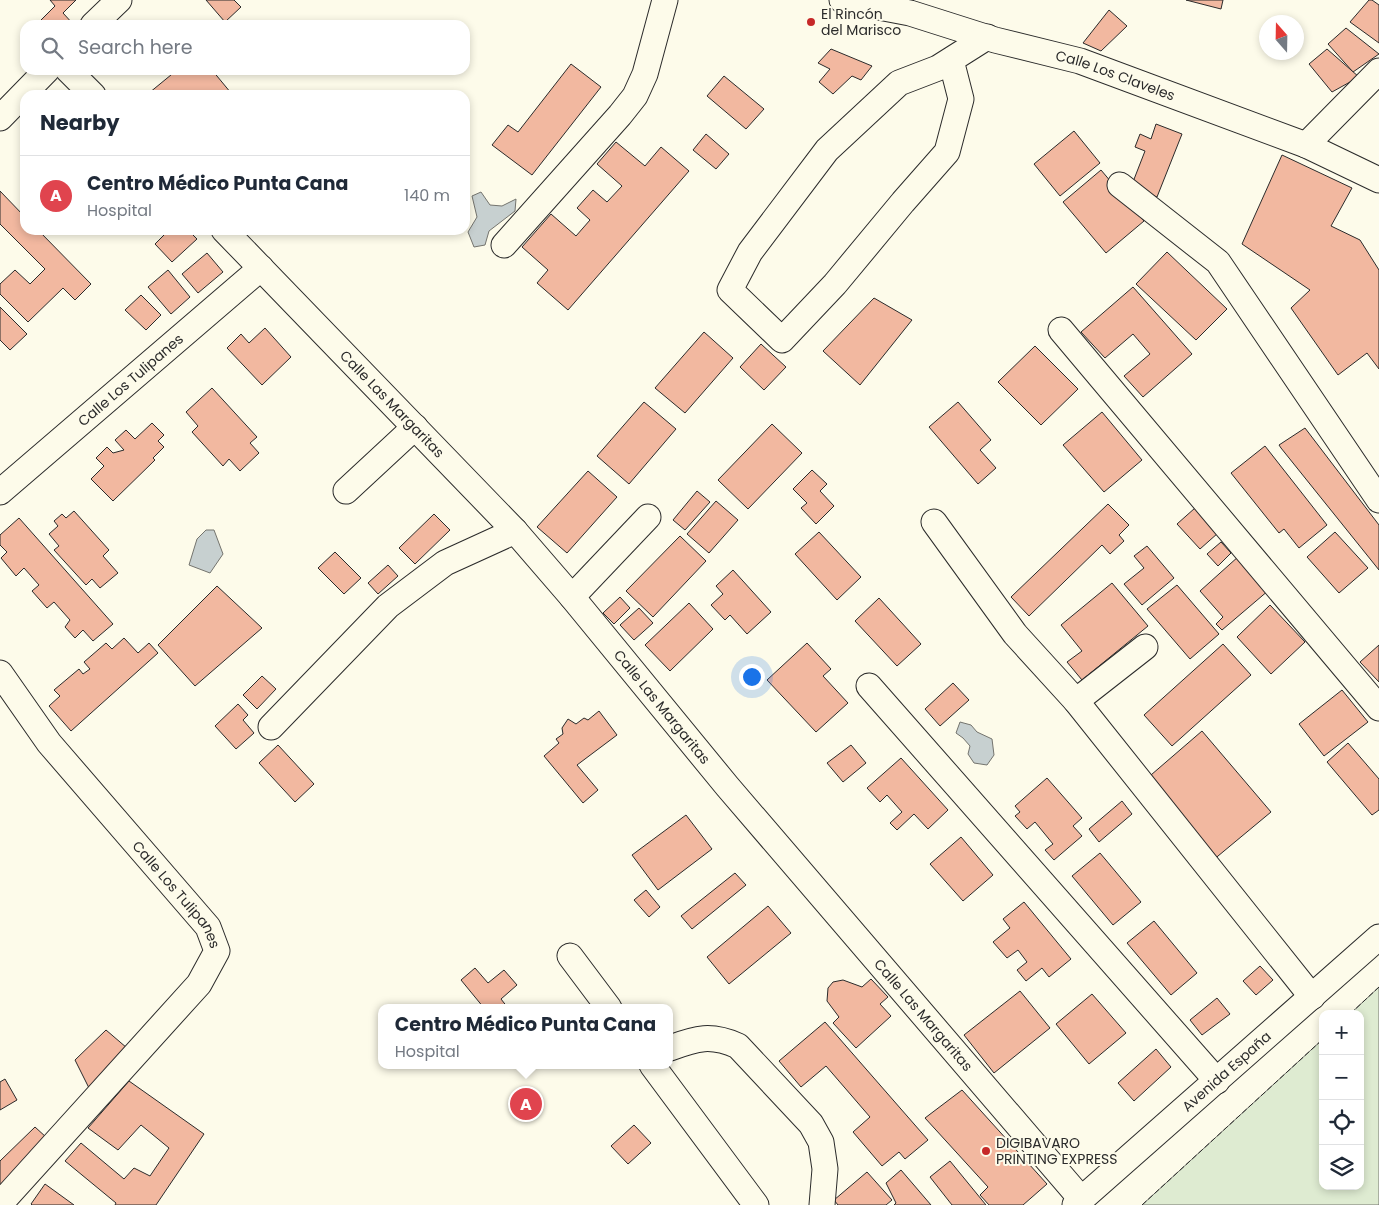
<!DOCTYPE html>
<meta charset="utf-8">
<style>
body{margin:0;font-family:Poppins,sans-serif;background:#f2f2f3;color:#1f2937}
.controls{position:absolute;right:15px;bottom:15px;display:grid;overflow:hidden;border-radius:10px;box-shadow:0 2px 8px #0003}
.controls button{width:45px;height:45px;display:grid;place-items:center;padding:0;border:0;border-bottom:1px solid #e0e1e3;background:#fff;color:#1f2937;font:25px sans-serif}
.compass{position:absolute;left:1259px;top:15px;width:45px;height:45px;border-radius:50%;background:#fff;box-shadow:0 2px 8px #0003;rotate:340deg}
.you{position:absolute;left:751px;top:676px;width:18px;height:18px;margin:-12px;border:4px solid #fff;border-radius:50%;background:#1a73e8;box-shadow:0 0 0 8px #1a73e833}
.badge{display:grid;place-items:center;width:32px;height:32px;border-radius:50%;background:#c62828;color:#fff;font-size:16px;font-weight:700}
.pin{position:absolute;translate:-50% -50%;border:2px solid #fff;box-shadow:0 1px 5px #0006}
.popup{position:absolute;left:378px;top:1004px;width:295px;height:65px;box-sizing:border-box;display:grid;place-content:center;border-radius:10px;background:#fff;filter:drop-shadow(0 1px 4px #0005);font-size:16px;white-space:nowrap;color:#747a83}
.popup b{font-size:19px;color:#1f2937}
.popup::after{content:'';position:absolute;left:50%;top:100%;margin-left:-10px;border:10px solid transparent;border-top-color:#fff}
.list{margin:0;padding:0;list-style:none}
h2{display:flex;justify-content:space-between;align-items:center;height:65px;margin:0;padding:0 20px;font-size:21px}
h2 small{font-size:16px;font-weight:400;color:#747a83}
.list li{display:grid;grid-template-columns:32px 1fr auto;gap:15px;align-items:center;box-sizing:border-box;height:80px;padding:0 20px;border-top:1px solid #e0e1e3}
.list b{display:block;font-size:19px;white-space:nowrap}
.list p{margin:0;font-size:16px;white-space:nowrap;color:#747a83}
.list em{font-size:16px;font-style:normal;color:#747a83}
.icon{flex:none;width:28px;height:28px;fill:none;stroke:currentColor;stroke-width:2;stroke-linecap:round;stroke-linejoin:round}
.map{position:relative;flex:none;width:1379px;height:1205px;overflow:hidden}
.search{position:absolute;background:#fff;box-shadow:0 2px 8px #0003;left:20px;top:20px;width:450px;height:55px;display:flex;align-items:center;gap:12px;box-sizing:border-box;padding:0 18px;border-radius:15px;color:#747a83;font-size:19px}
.panel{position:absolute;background:#fff;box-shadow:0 2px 8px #0003;left:20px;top:90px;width:450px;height:145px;border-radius:15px}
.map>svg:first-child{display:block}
</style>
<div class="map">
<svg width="1379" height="1205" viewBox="0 0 1379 1205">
<rect width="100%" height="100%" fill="#fdfbea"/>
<!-- green -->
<polygon fill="#deebd1" stroke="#74746e" points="1379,987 1379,1205 1142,1205 1323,1039 1323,1186 1360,1186 1360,1014 1350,1014"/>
<!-- water -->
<g fill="#c7d0d0" stroke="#74746e">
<polygon points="481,192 490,205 502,206 516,199 515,211 489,231 485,245 474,247 468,232 477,217 472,196"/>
<polygon points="206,530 214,530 223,554 210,573 189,565 197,539"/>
<polygon points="960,722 971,725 977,732 992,739 994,755 987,765 974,763 968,754 970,746 963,738 956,733"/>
</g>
<!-- building -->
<g fill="#f2b8a0" stroke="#2b2b2b">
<polygon points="50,0 76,0 63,13 74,25 44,25 40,21 55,6"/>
<polygon points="206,0 234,0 241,7 225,22"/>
<polygon points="1186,0 1223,0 1221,9"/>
<polygon points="1369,0 1372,0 1379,5 1379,43 1350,22"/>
<polygon points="1109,10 1127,26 1101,51 1083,43"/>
<polygon points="1346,28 1379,54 1353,72 1328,44"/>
<polygon points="831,49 872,66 861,80 852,76 833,94 819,82 830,69 818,63"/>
<polygon points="1327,49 1359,77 1332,92 1309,64"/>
<polygon points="571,64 601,87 532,175 492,145 508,125 518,132"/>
<polygon points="177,70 212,70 231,93 229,95 150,95 149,93"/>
<polygon points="724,76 764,109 746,129 707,96"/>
<polygon points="1156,124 1182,134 1157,197 1131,187 1145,151 1135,147 1140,134 1151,139"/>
<polygon points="1074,131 1100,163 1060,196 1034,164"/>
<polygon points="706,134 729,154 716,169 693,150"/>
<polygon points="616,142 645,166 661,147 689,171 568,310 537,283 548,270 522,247 551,214 576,236 590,220 577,208 593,190 607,202 622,186 597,164"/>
<polygon points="1282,155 1352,188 1331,226 1360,240 1379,270 1379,369 1367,353 1338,375 1291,308 1310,290 1242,244"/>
<polygon points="1101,170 1144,221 1106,253 1063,202"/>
<polygon points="0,191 25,217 25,230 38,230 91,284 75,300 63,288 28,322 0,294 0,284 15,270 30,284 45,269 0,224"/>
<polygon points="169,230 188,230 197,239 172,262 155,244"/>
<polygon points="1167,252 1227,309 1196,340 1136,284"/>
<polygon points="207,253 223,272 198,293 182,274"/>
<polygon points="168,270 190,297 171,314 148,287"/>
<polygon points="1133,287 1192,354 1143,397 1124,376 1150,354 1133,334 1105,358 1081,332"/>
<polygon points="141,295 161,315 146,330 125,310"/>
<polygon points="874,298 912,320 860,385 823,351"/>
<polygon points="0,307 27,334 10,350 0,340"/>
<polygon points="265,328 291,357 262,385 227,348 241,334 249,343"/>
<polygon points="704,332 733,358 685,413 655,388"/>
<polygon points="761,344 786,367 764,390 740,367"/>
<polygon points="1035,346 1078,389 1041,425 998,382"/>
<polygon points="212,388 257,437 250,443 259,453 240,471 229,459 223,466 192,432 198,426 186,412"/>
<polygon points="644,402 676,429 629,484 597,456"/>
<polygon points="958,402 991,440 980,450 996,468 978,484 929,427"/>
<polygon points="1102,412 1142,460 1104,492 1063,445"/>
<polygon points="152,423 164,435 158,441 164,447 153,458 155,460 113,501 91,479 104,466 96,458 107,447 113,453 124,450 115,440 126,430 135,439"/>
<polygon points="772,424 802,453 748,509 718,480"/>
<polygon points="1305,428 1379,525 1379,570 1281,448 1279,445"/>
<polygon points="1265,446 1327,525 1299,548 1284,529 1279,533 1231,473"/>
<polygon points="812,470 827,484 820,491 834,506 816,524 801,508 807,503 793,489"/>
<polygon points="588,471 617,497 567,553 537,527"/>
<polygon points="697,491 710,502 685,530 673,520"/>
<polygon points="716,501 738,520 709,553 687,534"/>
<polygon points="1108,504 1129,525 1119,535 1124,541 1110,554 1102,545 1029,616 1011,597"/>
<polygon points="1195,508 1218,533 1200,549 1177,524"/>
<polygon points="74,511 109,550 103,556 118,573 100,588 92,579 86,585 54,550 59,546 49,534 58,526 54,521 62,514 66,518"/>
<polygon points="434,514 450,530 415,564 399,548"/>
<polygon points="19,518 113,624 93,641 83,630 75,638 65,627 70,620 54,602 47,608 32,591 39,585 24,568 16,576 1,558 7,552 0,545 0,535"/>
<polygon points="819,532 861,577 837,600 795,554"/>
<polygon points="1335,532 1368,568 1339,593 1307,557"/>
<polygon points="680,536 706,561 653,617 626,591"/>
<polygon points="1221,542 1231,553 1218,566 1207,554"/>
<polygon points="1147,546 1174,578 1142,605 1124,584 1144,568 1134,556"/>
<polygon points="335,552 361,578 344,594 318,568"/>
<polygon points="1239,556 1269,590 1222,630 1216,624 1223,617 1200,591"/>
<polygon points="388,565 398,576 378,594 368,583"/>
<polygon points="733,570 771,612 747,634 730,615 725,620 711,605 723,594 716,586"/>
<polygon points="1112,583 1148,626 1082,680 1067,662 1082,651 1061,625"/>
<polygon points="1177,585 1219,634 1190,659 1147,609"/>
<polygon points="217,586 262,628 195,686 158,645"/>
<polygon points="620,597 630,608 614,624 603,613"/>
<polygon points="879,598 921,644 897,666 855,621"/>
<polygon points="689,603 713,629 670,671 645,645"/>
<polygon points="1270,605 1305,642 1271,674 1237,637"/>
<polygon points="639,608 653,623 634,640 620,625"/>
<polygon points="124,638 138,653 149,643 158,653 71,731 49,706 60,696 54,690 79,669 83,674 90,669 84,662 106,643 112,649"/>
<polygon points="807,643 831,669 823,676 848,703 816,732 767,680"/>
<polygon points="1223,644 1251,675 1172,746 1144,715"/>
<polygon points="1379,645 1379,682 1360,662"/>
<polygon points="262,676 276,689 257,709 243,695"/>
<polygon points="953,683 969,700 940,726 925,709"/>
<polygon points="1342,690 1368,722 1324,756 1299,724"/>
<polygon points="238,704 248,715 243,720 254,733 236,749 215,726"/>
<polygon points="599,711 617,735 577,765 598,790 583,803 544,756 559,743 556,739 563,734 562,728 568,719 576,724 584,718 588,720"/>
<polygon points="1202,731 1271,812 1212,861 1144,781"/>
<polygon points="1348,743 1379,779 1379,810 1372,815 1327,762"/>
<polygon points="278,745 314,784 295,802 259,763"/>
<polygon points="851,745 866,763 843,782 827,763"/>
<polygon points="901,758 948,810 928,829 914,814 897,830 890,823 902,812 887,795 880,802 867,788"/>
<polygon points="1047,778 1082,818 1073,826 1082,836 1054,860 1045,850 1053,844 1035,822 1027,829 1015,816 1020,812 1015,806"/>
<polygon points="1122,801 1132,814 1099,842 1089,829"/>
<polygon points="686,815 712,849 658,890 632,855"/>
<polygon points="961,837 993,875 963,901 930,864"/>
<polygon points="1100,853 1141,902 1113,925 1072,876"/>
<polygon points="735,873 746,885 692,929 681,916"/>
<polygon points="646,890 660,907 649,917 634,900"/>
<polygon points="1024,902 1071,959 1049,977 1042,968 1026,981 1017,970 1027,962 1018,950 1007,958 993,942 1010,928 1003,919"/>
<polygon points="768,906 791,933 729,984 707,957"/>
<polygon points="1154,921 1197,973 1171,995 1127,943"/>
<polygon points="1260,966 1273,980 1256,995 1243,981"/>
<polygon points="475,968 488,983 504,970 517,985 501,999 508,1008 484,1008 461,980"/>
<polygon points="871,979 888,997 880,1004 891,1016 856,1048 833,1023 839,1017 827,1001 828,988 833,982 843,980 862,987"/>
<polygon points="1020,991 1050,1028 994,1073 964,1035"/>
<polygon points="1092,994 1126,1033 1089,1064 1056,1024"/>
<polygon points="1217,998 1230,1014 1202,1035 1190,1020"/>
<polygon points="825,1022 928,1140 905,1159 899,1152 882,1166 853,1132 870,1117 826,1066 801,1087 779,1061"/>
<polygon points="106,1030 127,1048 89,1088 75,1060"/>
<polygon points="1156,1049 1171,1067 1134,1101 1118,1083"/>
<polygon points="5,1079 17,1100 0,1110 0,1082"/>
<polygon points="129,1081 204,1134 156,1205 115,1205 116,1203 65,1161 81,1143 124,1179 134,1168 150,1176 169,1148 141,1125 118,1150 88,1128"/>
<polygon points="962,1090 1047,1184 1023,1205 989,1205 980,1195 988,1187 925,1118"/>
<polygon points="634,1125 651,1143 628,1164 611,1146"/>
<polygon points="35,1127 47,1138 0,1185 0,1161"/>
<polygon points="950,1161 986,1205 952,1205 930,1177"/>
<polygon points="901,1170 931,1205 894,1205 896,1203 886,1183"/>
<polygon points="867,1172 892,1200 886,1205 838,1205 834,1200"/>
<polygon points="45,1184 74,1205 32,1205 31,1204"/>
</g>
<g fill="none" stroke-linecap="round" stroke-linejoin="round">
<!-- minor casing -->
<g stroke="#2b2b2b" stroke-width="27">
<g id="minor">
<path id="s1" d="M842,0l68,13 85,27 85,21 226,84 73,35"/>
<polyline points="93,25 119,0"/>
<polyline points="951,60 961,99 947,152 903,202 835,284 782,340 730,290 750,252 827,150 899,83 938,68 987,37"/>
<polyline points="68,70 93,95"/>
<polyline points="0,118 47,70"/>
<polyline points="1306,145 1379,71"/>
<polyline points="1120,185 1218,262 1379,500"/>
<path id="s2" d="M224,230l291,301 57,66 155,189 355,414"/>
<polyline points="504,245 620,115 635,96 645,74 665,0"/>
<polyline points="1061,330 1379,708"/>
<polyline points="346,491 415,427"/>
<path id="s3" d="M0,492l261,-224"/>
<polyline points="934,522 1015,634 1076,701 1312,997"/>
<polyline points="572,597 648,517"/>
<path id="s4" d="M0,673l49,70 159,184 9,24 -18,33 -199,220"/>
<polyline points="869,686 1217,1081"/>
<polyline points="1076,701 1145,647"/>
<polyline points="271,727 388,606 445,563 515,531"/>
<polyline points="570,956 609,1008"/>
<path d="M670,1048c27,-10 41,-14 68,-2l73,78 10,18 4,27 -3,36"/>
<polyline points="652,1065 756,1205"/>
<path id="s5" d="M1075,1205l304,-268"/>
</g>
</g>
<!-- minor -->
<use href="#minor" stroke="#fdfbea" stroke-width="25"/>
<!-- fence -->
<g stroke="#2b2b2b" stroke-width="1" stroke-dasharray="6 2.5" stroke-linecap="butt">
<polyline points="1350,1014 1379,987"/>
<polyline points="1142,1205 1323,1039"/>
</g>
</g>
<!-- markers -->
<g fill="#c62828" stroke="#fdfbea" stroke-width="2">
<circle cx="811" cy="22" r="5"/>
<circle cx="986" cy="1151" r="5"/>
</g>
<g text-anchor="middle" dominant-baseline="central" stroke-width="4" stroke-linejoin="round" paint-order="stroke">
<!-- poi labels -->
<g font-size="14" fill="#2b2b2b" stroke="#fdfbea" text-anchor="start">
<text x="821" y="14">El Rincón<tspan x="821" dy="16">del Marisco</tspan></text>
<text x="996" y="1143">DIGIBAVARO<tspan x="996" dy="16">PRINTING EXPRESS</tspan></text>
</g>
<!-- street labels -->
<g font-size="14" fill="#2b2b2b" stroke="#fdfbea">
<text stroke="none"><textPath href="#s1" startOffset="284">Calle Los Claveles</textPath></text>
<text stroke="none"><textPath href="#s3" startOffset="172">Calle Los Tulipanes</textPath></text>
<text stroke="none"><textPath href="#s2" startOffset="242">Calle Las Margaritas</textPath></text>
<text stroke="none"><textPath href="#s2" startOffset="648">Calle Las Margaritas</textPath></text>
<text stroke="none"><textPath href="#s4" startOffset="284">Calle Los Tulipanes</textPath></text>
<text stroke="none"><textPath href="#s2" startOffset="1052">Calle Las Margaritas</textPath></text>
<text stroke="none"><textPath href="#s5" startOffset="202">Avenida España</textPath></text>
</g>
</g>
</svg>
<div class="controls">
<button>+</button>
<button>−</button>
<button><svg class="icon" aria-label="locate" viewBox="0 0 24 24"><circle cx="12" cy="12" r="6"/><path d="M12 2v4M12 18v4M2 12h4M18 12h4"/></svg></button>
<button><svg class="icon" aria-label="layers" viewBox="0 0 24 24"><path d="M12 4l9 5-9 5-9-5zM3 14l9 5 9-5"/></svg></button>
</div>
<svg class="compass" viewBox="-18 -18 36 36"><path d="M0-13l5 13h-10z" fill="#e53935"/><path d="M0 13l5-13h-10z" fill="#747a83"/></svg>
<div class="you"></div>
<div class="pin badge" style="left:526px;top:1104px;background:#e0444e">A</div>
<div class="popup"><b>Centro Médico Punta Cana</b>Hospital</div>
<div class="search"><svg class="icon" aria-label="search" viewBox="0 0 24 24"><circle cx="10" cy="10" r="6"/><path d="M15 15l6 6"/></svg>Search here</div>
<section class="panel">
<h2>Nearby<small></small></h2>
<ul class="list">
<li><span class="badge" style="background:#e0444e">A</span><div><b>Centro Médico Punta Cana</b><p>Hospital</p></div><em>140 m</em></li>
</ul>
</section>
</div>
